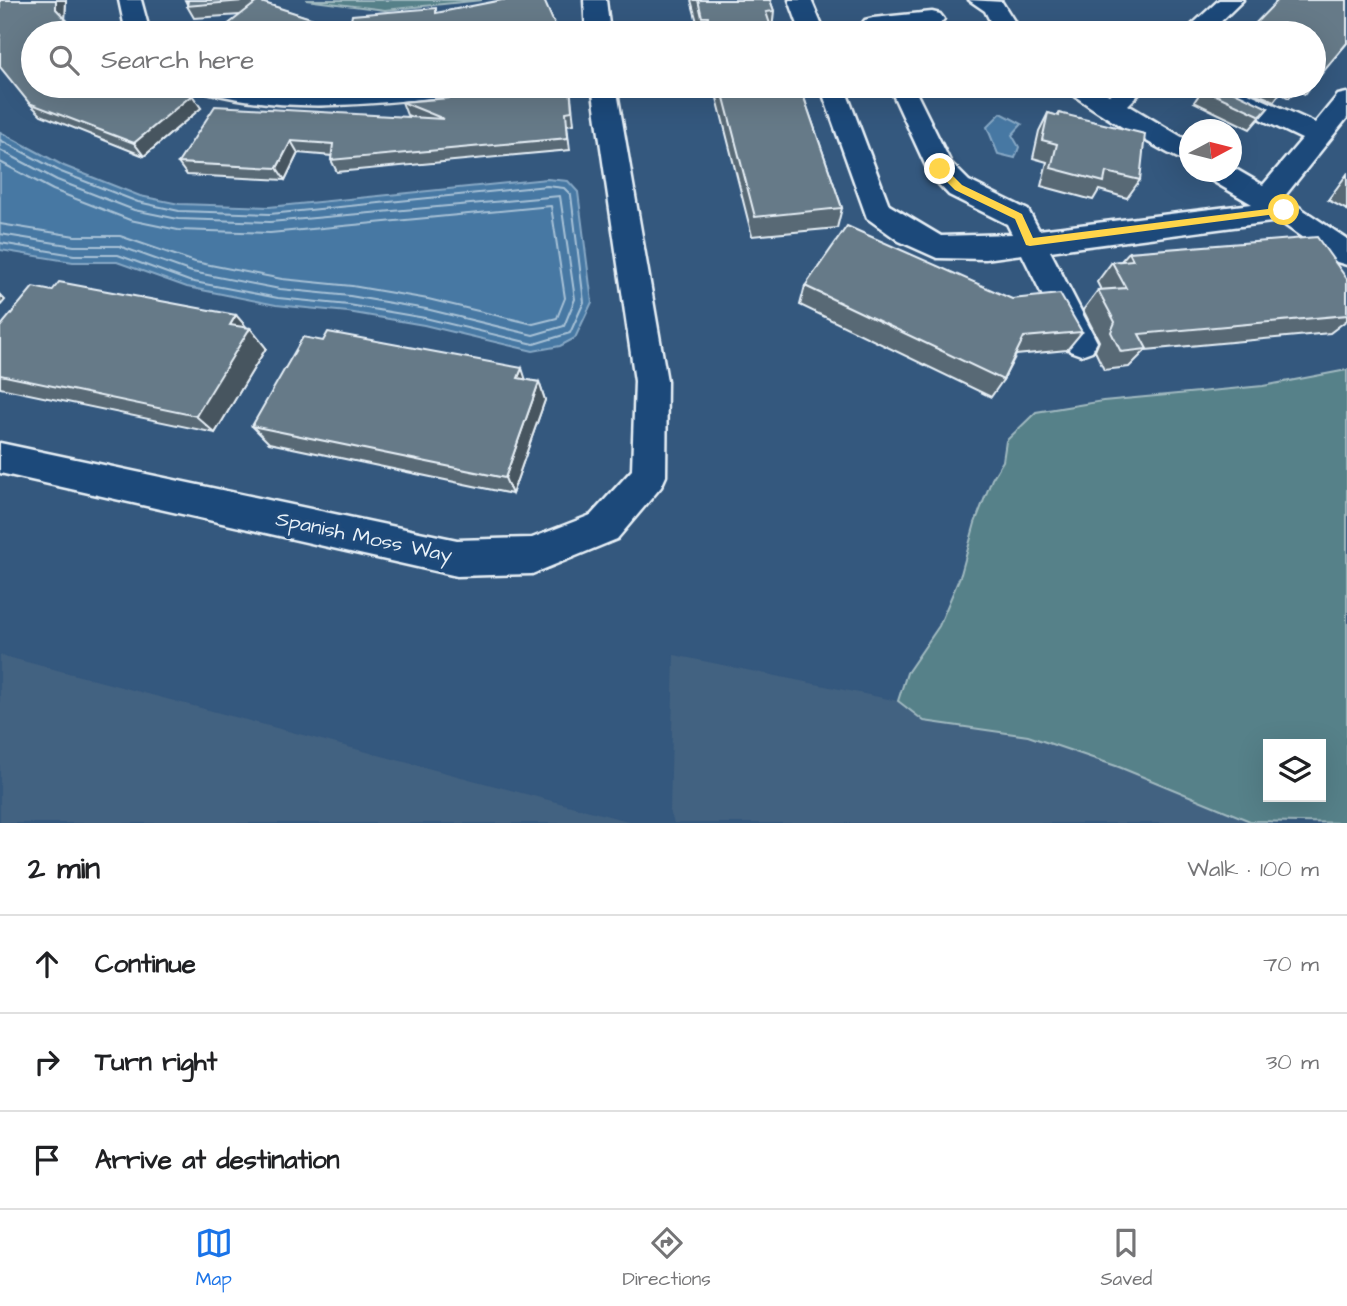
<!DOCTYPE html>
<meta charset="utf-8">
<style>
body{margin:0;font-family:"Architects Daughter",sans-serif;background:#f2f2f2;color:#202124}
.controls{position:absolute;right:21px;bottom:21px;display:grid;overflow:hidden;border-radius:0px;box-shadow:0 7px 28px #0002}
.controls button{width:63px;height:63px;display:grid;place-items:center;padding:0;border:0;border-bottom:2px solid #e0e0e0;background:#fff;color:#202124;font:35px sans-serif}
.compass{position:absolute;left:1179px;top:119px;width:63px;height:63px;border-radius:50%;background:#fff;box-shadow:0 7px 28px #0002;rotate:83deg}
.stop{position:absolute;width:21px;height:21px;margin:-16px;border:5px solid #ffd54a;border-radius:50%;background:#fff}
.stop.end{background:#ffd54a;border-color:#fff;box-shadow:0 2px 7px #0008}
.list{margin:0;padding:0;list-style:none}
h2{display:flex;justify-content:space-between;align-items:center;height:91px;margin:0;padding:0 28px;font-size:30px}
h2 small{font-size:23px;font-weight:400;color:#757577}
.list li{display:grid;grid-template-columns:46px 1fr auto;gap:21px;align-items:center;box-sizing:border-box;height:98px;padding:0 28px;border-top:2px solid #e0e0e0}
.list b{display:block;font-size:26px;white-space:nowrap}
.list em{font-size:23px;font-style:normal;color:#757577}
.icon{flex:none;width:38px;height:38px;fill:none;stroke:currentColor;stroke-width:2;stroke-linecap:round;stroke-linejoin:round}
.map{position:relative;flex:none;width:1347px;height:823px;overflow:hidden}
.search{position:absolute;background:#fff;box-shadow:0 7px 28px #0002;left:21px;right:21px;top:21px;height:77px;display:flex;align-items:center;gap:18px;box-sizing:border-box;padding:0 24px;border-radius:38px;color:#757577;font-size:26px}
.sheet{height:385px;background:#fff}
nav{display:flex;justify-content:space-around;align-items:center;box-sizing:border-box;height:98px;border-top:2px solid #e0e0e0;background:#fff;font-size:19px;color:#757577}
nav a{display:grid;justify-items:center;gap:4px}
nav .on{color:#1a73e8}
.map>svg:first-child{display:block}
</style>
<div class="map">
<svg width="1347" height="823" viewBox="0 0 1347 823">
<rect width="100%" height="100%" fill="#34587e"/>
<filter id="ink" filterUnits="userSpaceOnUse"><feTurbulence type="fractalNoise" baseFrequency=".0143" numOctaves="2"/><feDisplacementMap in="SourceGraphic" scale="14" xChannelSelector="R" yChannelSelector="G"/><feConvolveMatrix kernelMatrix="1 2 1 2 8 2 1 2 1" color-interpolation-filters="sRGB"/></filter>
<g filter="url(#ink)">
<!-- built -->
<g fill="#436281">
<polygon points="0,655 635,823 0,823"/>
<polygon points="674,655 898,701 924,721 1028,736 1119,767 1250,821 1263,823 674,823 670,811"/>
</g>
<!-- green -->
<g fill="#578189" stroke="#a0b9c0" stroke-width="2" fill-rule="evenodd">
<polygon points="306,0 482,0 385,10"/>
<path d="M1347,370v453l-97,-2 -131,-54 -91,-31 -104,-15 -26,-20 9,-28 32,-47 22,-52 14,-51 17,-44 11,-18 3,-20 30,-29 67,-11 160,-15zM1321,744v53h-53v-53z"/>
</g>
<!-- water -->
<g fill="#4678a3" stroke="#87a8c5" stroke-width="2">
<polygon points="1001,113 1022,124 1012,135 1019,147 1015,158 998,154 987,127"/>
<polygon points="0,132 64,166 140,196 179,204 269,207 547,179 568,181 578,192 592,302 575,338 560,346 533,351 424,325 348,312 276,305 187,287 117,262 73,262 0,250"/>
</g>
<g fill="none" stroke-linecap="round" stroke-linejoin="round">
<!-- shore -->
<g stroke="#a7c1d6" stroke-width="2">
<polyline points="0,140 61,172 138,202 179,211 270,214 547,186 564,188 571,195 584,302 570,333 534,344 425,318 349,305 278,298 189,281 118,255 74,255 0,243"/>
<polyline points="0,150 57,180 134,210 178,219 270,222 560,196 575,299 564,326 533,335 426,309 350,296 280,289 192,272 119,246 74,246 0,234"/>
<polyline points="0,162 53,190 130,220 178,230 270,233 551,206 565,298 557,318 533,324 428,299 352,286 282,279 195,262 120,236 75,236 0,224"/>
</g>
<!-- minor casing -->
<g stroke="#e8f1f8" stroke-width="5">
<g id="minor">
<polygon points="119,0 141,0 150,33 126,33"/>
<polygon points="584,0 606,0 610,33 586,33"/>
<polygon points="789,0 811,0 825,33 801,33"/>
<polygon points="969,0 1002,2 1014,21 1006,33 982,33 990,21 985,11"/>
<polygon points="1219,0 1243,0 1209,33 1183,33"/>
<polygon points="932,12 940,14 944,19 940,24 873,32 865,30 861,25 865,20 873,18"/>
<path d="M204,86l105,5 84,-5h92l-3,6 -9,2c-90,8 -177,22 -266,-2z"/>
<polygon points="592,86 616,86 667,381 666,476 661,487 617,539 532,574 457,576 0,473 0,443 457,540 532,538 591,515 632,470 635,381"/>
<polygon points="820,86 844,86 889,205 941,236 1012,234 1007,224 949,195 930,175 889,86 913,86 951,163 969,181 1028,210 1039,230 1252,204 1209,179 1206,172 1232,172 1232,167 1263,185 1302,139 1204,92 1201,86 1233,86 1315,123 1338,95 1347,93 1347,118 1284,197 1347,239 1347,265 1337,262 1279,221 1050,251 1097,342 1092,351 1081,355 1070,351 1022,254 985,259 937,258 899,241 867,218"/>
<path d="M1064,86h30l15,9 11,-9h27l-19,19 62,37v21c-18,-5 -119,-65 -126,-77z"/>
</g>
</g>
<!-- minor -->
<use href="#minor" fill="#1f4a7a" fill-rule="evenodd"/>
</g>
<!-- wall -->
<g fill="#586975" stroke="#e8f1f8" stroke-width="2">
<polygon points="0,0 66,0 65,19 33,86 189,94 201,108 144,156 41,115 29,103"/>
<polygon points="185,0 263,0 262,3 335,26 338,33 217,33 241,15 194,18 187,6 187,4"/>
<polygon points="691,0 770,0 774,11 772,30 773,33 700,33"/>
<polygon points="1314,33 1347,43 1314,83"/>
<polygon points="714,86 800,86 842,208 837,228 752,236"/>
<polygon points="1239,86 1311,86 1305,94 1296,90 1289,98 1280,93 1274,101"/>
<polygon points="570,87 574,124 567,125 570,150 337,172 331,160 332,156 298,153 285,180 187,175 178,163 412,117 407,115 402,102"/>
<polygon points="1203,89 1268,108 1250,129 1194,102"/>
<polygon points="1048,113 1058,116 1059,113 1140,180 1127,198 1099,190 1093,200 1041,186 1047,162 1033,158 1039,131"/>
<polygon points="1347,174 1347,210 1328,200"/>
<polygon points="1129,252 1347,279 1347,320 1330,333 1146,350 1129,367 1104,370 1095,351 1099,341 1083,310 1098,290 1101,290 1097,282 1112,262 1121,261"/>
<polygon points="805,286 1082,332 1067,350 1016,355 1003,380 991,397 800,305"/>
<polygon points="0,327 247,328 250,328 266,348 215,433 0,388"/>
<polygon points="525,380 539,382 545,400 512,494 269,443 252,426"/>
</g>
<!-- shaded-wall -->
<g fill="#47555f" stroke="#e8f1f8" stroke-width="2">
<polygon points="56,0 66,0 65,22 56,9"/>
<polygon points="335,26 338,33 327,33"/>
<polygon points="557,30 557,33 545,33 545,32"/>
<polygon points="185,88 191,97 192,95 201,108 144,156 134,143"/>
<polygon points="291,141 298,153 285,180 277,168"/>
<polygon points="0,295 5,300 0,306"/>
<polygon points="236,315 249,330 250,328 266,348 215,433 196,416 230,325"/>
<polygon points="522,368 528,387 518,378"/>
<polygon points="539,382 545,400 512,494 505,478"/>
</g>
<!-- building -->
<g fill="#667a88" stroke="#e8f1f8" stroke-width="2">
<polygon points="0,0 56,0 56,9 79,33 33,33 33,86 180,86 185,88 181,91 192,95 134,143 29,103 0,67"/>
<polygon points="188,0 254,0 187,6"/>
<polygon points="502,0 544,0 557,30 545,32 545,33 341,33 341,28 349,31 352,15 436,8 436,13"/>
<polygon points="698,0 770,0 774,11 766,12 773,33 712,33 708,17 702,17"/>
<polygon points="1278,0 1347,0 1347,43 1324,70 1315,66 1314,68 1314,33 1246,33"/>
<polygon points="258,1 335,26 327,33 217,33"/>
<polygon points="721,86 800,86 842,208 755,217"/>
<polygon points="1206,86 1222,86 1268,108 1261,116 1203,89"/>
<polygon points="485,87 570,87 572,111 566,112 568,138 331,160 333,144 291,141 277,168 178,163 215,106 444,119 402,102 485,95"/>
<polygon points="1048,113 1059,116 1059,113 1145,134 1140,180 1106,172 1104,182 1051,168 1057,144 1042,140"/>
<polygon points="847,226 1012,299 1060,294 1082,332 1024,337 1003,380 805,286"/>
<polygon points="1317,237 1347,279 1347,315 1139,334 1147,349 1121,352 1111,332 1115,322 1098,290 1126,288 1112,262 1133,260 1129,252"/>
<polygon points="59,282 236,315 230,325 250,328 196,416 0,375 0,327 33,287 52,291"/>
<polygon points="328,332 522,368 518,378 539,382 505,478 252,426 303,337 323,341"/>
</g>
</g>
<!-- route -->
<polygon fill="#ffd54a" points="936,166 943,166 962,185 1022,214 1033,238 1284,207 1288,210 1284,213 1030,246 1026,245 1015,219 955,190 936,171"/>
<g text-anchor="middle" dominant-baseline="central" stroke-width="7" stroke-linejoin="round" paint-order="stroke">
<!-- street labels -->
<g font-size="21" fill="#e8f1f8" stroke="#1f4a7a">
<text transform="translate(364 537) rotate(12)">Spanish Moss Way</text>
</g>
</g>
</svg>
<div class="controls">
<button><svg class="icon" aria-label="layers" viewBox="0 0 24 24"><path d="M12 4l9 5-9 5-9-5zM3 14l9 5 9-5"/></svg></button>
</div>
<svg class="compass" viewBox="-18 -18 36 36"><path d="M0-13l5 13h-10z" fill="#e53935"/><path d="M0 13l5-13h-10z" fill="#757577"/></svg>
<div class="stop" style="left:1284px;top:210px"></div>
<div class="stop end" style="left:940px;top:169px"></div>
<div class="search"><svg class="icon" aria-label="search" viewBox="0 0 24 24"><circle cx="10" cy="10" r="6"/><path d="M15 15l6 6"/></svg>Search here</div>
</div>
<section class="sheet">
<h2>2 min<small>Walk · 100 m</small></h2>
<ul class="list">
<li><svg class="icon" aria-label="ahead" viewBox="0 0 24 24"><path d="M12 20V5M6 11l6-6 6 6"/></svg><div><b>Continue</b></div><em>70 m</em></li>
<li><svg class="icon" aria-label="right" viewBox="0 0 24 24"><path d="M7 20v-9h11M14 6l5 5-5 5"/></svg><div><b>Turn right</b></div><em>30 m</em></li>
<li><svg class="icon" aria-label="arrive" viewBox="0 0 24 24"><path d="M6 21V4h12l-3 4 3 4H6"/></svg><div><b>Arrive at destination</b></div></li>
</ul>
</section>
<nav>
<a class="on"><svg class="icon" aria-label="map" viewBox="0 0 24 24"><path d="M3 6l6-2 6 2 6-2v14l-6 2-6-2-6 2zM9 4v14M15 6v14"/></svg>Map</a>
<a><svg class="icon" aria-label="directions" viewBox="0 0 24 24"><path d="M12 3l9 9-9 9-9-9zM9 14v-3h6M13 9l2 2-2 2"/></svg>Directions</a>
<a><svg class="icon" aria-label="saved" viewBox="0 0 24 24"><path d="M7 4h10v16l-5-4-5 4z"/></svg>Saved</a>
</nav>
